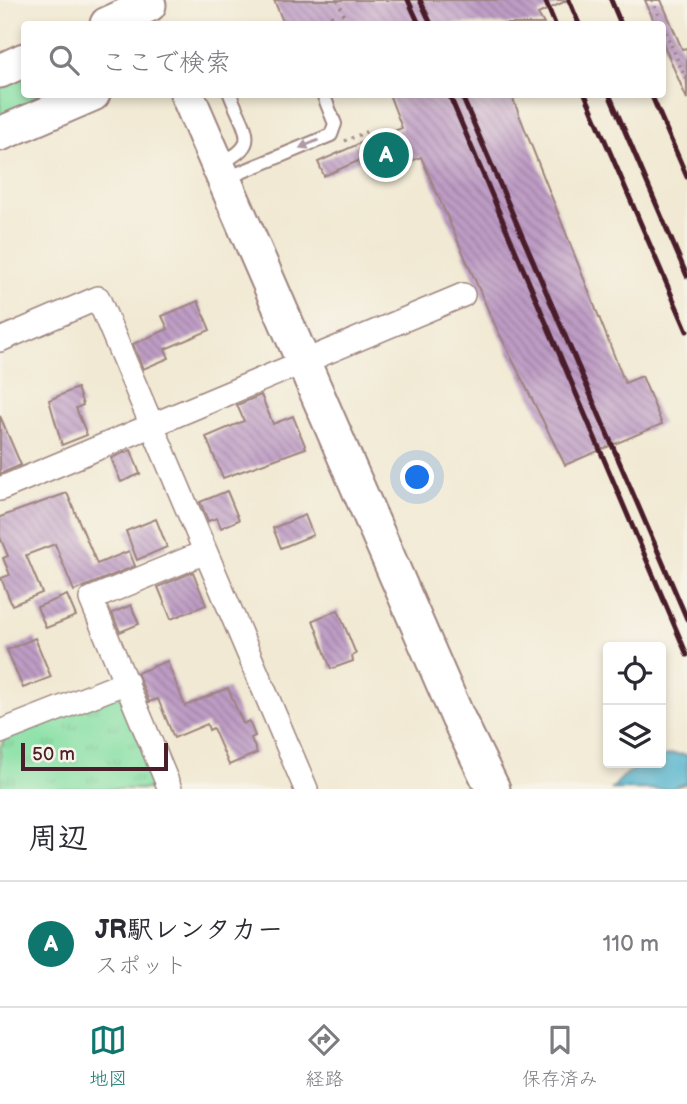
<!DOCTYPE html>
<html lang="ja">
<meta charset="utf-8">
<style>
body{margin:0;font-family:"Balsamiq Sans","Klee One",sans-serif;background:#f7f7f7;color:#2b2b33}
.controls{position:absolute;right:21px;bottom:21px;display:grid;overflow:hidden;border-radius:7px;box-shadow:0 4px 10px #0003}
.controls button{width:63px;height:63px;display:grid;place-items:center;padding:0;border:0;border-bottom:2px solid #e1e1e2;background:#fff;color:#2b2b33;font:35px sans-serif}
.scale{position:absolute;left:21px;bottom:18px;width:147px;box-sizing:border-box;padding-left:7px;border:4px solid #4a1f2b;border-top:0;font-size:19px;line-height:24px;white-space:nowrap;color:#4a1f2b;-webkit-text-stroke:5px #f7f3e8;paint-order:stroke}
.you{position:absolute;left:418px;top:478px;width:24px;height:24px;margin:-18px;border:5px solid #fff;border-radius:50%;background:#1a73e8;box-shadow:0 0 0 10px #1a73e833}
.badge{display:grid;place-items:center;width:46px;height:46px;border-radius:50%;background:#0f766e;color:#fff;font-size:23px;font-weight:700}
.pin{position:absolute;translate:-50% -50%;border:4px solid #fff;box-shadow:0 2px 7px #0006}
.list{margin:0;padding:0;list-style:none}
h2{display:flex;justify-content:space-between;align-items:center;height:91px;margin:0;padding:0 28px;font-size:30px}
h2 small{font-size:23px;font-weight:400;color:#7c7c81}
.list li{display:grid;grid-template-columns:46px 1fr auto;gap:21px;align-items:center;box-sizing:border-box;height:126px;padding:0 28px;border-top:2px solid #e1e1e2}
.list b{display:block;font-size:26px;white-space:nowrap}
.list p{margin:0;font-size:23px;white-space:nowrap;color:#7c7c81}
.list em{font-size:23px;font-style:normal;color:#7c7c81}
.icon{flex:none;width:38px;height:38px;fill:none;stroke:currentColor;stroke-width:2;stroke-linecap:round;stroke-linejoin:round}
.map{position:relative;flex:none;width:687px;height:789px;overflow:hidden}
.search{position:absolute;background:#fff;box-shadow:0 4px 10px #0003;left:21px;right:21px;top:21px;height:77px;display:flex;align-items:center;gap:18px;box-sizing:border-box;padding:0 24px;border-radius:7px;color:#7c7c81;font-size:26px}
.sheet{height:217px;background:#fff}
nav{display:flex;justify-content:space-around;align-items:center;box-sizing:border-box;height:98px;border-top:2px solid #e1e1e2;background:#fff;font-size:19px;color:#7c7c81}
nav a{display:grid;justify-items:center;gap:4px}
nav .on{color:#0f766e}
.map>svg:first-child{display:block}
</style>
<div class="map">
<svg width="687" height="789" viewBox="0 0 687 789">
<defs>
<pattern id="grass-tufts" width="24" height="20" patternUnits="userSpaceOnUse" patternTransform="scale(1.75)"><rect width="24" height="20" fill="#87e0a5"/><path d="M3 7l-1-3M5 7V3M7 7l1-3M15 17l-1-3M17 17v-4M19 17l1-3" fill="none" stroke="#76c08e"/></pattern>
<pattern id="building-back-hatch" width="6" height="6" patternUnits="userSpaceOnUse" patternTransform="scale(1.75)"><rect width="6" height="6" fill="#be9cc5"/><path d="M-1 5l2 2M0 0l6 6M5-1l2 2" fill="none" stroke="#9c7fa0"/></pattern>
</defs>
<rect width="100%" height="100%" fill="#f7f3e8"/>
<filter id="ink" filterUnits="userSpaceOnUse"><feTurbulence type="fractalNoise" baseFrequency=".0143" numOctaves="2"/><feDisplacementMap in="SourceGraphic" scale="14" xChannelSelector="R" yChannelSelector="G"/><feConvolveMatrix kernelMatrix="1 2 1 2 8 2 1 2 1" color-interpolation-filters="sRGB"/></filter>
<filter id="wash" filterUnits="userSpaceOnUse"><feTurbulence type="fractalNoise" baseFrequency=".00686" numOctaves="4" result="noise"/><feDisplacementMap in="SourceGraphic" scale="28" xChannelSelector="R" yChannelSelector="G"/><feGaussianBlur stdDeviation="1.57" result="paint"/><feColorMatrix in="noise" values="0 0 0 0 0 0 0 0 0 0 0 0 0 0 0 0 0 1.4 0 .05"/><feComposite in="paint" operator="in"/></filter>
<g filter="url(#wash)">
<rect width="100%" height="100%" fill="#f1e9d3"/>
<!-- grass -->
<g fill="url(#grass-tufts)" stroke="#688068" stroke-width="2">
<polygon points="24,73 24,94 67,95 0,123 0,83"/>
<polygon points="115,694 124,699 158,789 0,789 0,747 5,738"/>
</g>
<!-- water -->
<path fill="#4eb2cd" stroke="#4c687c" stroke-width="2" d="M672,754l15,1v28l-17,6h-58c14,-17 26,-26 49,-26v-6z"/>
<g id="blocks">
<!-- building -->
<g fill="url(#building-back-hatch)">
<polygon points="274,0 568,0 538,14 544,24 284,24"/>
<polygon points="645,0 661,0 682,49 687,48 687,99 662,41 662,24 655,24"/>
<polygon points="389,94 511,94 625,383 642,376 662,424 565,465 493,321 421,157 384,172 371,140 402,128"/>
<polygon points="365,141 372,155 324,176 318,162"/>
<polygon points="198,301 210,330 165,349 169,358 143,369 133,344 168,329 162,316"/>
<polygon points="77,388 83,405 76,408 87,435 62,445 49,400"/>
<polygon points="261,395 273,424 293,416 306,448 223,478 206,437 244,421 237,405"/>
<polygon points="0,416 21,465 0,474"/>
<polygon points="131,450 140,474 121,482 111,458"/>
<polygon points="227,491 239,520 221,528 217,518 208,521 200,502"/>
<polygon points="67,493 97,564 129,551 135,566 74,591 55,544 26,555 42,593 12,605 1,578 10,575 3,558 8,556 0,537 0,517"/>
<polygon points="305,515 313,535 281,548 273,528"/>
<polygon points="156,519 167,547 137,560 126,531"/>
<polygon points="193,572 206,605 171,619 158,587"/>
<polygon points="67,595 76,616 46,628 37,607"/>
<polygon points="131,605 139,624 120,632 112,613"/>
<polygon points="338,610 356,654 352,656 353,661 331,669 313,620"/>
<polygon points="35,638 51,677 23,688 7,650"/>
<polygon points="167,661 185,706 228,688 243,724 249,721 255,736 251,738 257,753 229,765 213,728 209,730 207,724 174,738 158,699 149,702 137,673"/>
</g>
</g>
</g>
<g filter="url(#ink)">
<use href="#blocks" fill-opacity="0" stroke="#9e847f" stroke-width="2"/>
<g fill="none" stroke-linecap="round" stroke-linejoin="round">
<!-- lane casing -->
<g stroke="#9e847f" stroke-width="16">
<g id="lane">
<path d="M220,163c43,-19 24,-32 10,-69"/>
<polyline points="227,178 331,135 335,124 323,94"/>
</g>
</g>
<!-- street casing -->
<g stroke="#9e847f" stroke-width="26">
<g id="street">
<polyline points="0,340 98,298 306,789"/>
<polyline points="0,489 463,295"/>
<polyline points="0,732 127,682"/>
<polyline points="170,789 91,599 203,553"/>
</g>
</g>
<!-- secondary casing -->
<g stroke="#9e847f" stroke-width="37">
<g id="secondary">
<polyline points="107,24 149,5"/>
<polyline points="0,71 24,60"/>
<polyline points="187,94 458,718 493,789"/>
<polyline points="0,134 93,94"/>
</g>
</g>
<!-- path -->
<g stroke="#9e847f" stroke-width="3.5" stroke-dasharray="2 5" stroke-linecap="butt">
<polyline points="338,0 348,24"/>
<polyline points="652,0 687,82"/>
<polyline points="331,15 335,24"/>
<polyline points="345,141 368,131"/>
</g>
<!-- lane -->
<use href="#lane" stroke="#fff" stroke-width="12"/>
<!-- street -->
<use href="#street" stroke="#fff" stroke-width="23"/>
<!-- secondary -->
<use href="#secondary" stroke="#fff" stroke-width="33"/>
<!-- rail -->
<g stroke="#4a1f2b" stroke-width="5">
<polyline points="408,0 419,24"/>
<polyline points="420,0 431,24"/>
<polyline points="545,0 555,24"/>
<polyline points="569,0 579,24"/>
<polyline points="611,0 621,24"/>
<polyline points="449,94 687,655"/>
<polyline points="461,94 687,619"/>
<polyline points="585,94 687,331"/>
<polyline points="609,94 687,276"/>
<polyline points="651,94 687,177"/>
</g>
</g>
<!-- one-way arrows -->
<defs><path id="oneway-solid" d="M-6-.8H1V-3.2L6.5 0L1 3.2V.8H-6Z" transform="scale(1.75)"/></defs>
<use fill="#ae9aa0" href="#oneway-solid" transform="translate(309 144) rotate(157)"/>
</g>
</svg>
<div class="controls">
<button><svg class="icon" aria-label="locate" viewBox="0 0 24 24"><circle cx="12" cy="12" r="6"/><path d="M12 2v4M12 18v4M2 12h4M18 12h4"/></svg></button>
<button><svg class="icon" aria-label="layers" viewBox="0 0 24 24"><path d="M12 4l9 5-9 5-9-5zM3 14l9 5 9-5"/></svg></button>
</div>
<div class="scale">50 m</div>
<div class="you"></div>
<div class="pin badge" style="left:386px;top:155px">A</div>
<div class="search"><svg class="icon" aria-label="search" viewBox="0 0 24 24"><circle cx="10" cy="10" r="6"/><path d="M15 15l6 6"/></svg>ここで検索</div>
</div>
<section class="sheet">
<h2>周辺<small></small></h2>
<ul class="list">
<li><span class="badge">A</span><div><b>JR駅レンタカー</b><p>スポット</p></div><em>110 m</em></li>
</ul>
</section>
<nav>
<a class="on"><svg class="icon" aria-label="map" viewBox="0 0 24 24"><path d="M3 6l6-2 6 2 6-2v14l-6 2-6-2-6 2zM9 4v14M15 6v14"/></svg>地図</a>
<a><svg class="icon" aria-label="directions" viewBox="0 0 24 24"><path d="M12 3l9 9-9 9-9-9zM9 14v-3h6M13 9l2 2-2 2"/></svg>経路</a>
<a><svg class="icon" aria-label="saved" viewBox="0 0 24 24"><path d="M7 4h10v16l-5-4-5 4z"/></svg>保存済み</a>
</nav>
